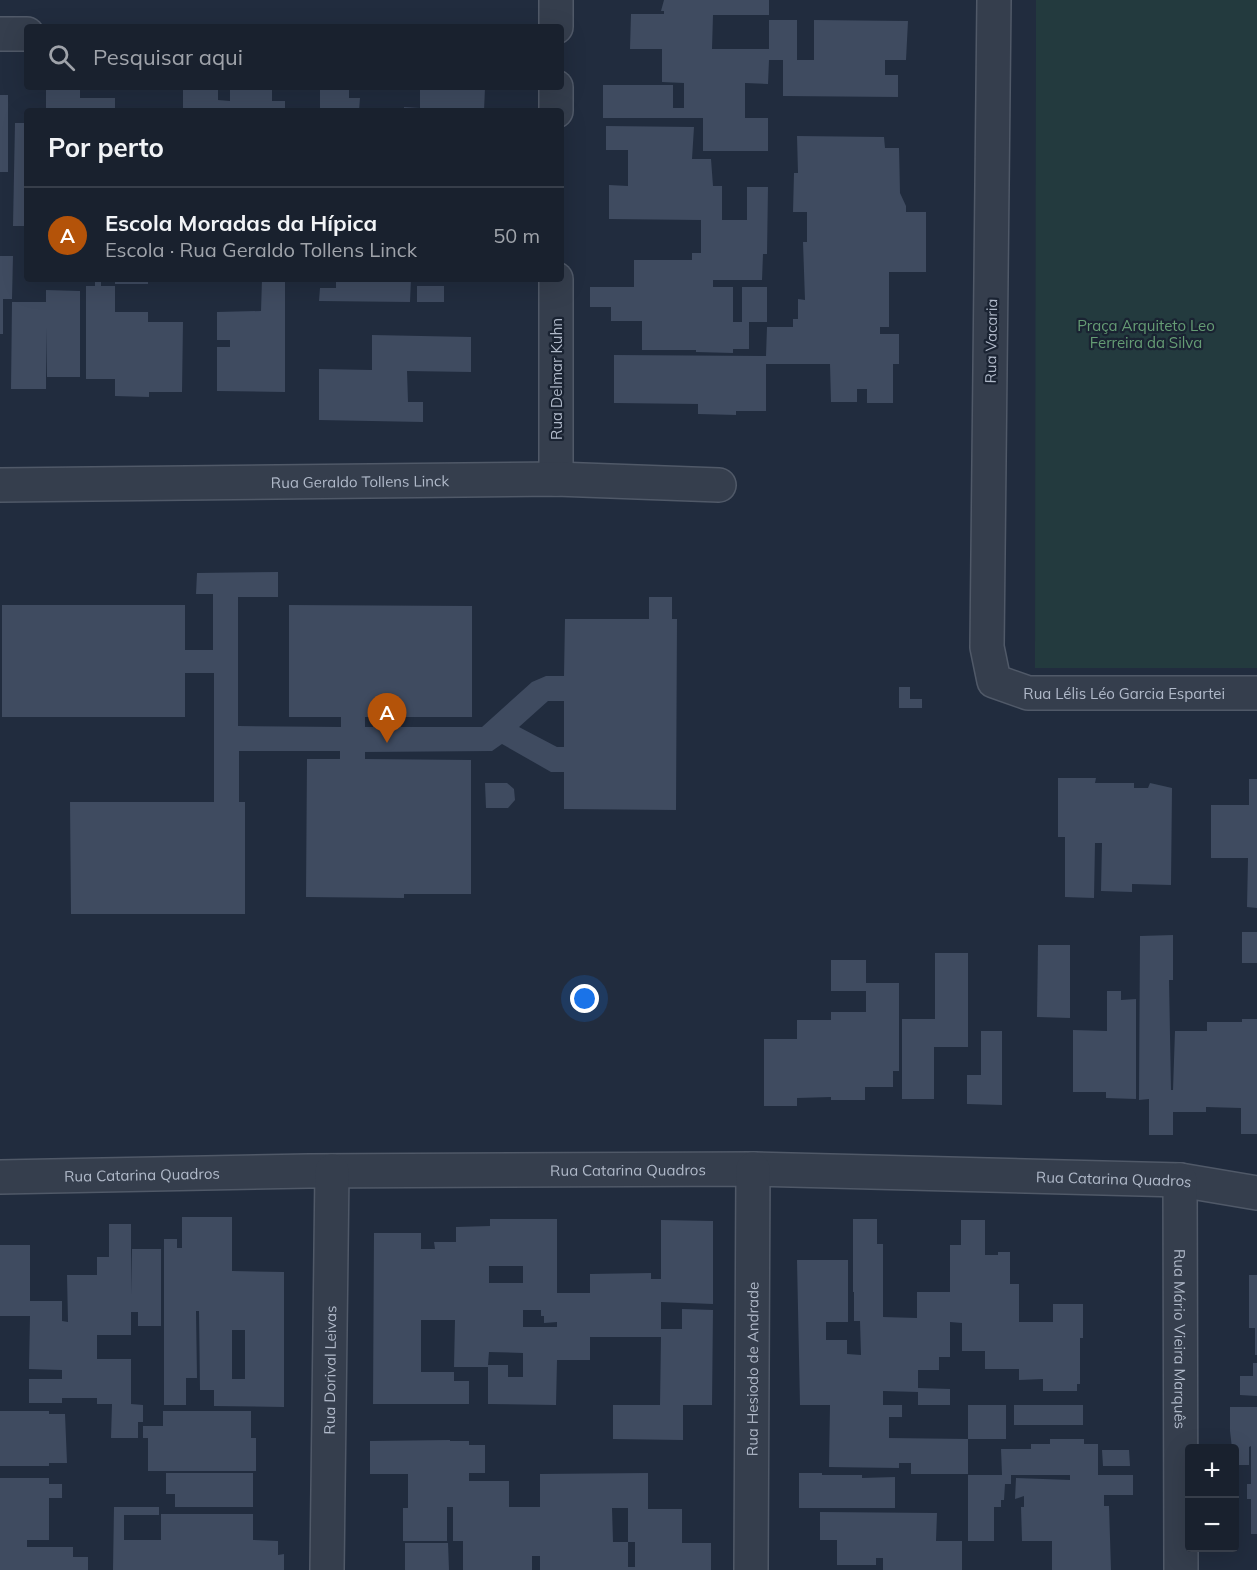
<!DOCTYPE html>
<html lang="pt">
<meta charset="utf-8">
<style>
body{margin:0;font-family:Mulish,sans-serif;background:#262e3a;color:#f1f3f6}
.controls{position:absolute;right:18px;bottom:18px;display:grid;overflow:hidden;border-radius:6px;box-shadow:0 6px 24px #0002}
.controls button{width:54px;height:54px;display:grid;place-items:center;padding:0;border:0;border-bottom:2px solid #373e4a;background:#19212e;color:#f1f3f6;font:30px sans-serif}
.you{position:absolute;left:585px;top:999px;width:21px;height:21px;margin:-15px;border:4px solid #fff;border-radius:50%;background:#1a73e8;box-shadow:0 0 0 9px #1a73e833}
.badge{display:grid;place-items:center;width:39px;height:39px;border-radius:50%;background:#b45309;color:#fff;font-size:20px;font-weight:700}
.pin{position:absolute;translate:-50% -50px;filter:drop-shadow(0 2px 3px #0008)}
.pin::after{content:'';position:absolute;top:32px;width:21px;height:18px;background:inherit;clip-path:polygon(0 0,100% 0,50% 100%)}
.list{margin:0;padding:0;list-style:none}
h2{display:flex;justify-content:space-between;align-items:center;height:78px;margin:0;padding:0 24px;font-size:26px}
h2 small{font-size:20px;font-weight:400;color:#9fa3aa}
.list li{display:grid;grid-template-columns:39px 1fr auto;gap:18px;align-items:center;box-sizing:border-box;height:96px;padding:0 24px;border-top:2px solid #373e4a}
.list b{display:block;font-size:22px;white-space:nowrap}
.list p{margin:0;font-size:20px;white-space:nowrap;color:#9fa3aa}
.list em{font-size:20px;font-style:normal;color:#9fa3aa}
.icon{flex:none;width:33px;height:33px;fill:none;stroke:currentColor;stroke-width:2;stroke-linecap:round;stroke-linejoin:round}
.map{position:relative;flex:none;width:1257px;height:1570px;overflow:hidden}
.search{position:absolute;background:#19212e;box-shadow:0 6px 24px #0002;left:24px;top:24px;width:540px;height:66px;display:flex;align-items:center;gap:15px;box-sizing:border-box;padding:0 21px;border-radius:6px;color:#9fa3aa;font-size:22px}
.panel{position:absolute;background:#19212e;box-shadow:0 6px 24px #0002;left:24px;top:108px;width:540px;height:174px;border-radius:6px}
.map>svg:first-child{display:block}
</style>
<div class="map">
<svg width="1257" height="1570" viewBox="0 0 1257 1570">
<rect width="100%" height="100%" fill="#212c3e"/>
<!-- green -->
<polygon fill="#233a3e" points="1036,0 1257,0 1257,668 1035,668"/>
<!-- building -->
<g fill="#3f4b60" fill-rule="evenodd">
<polygon points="664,0 769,0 769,15 713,15 712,49 769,49 769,20 797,20 797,60 814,60 814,20 908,21 906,60 885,60 885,75 898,75 898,97 783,96 783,60 769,60 768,84 745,83 745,118 768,118 768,151 703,151 703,118 603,118 603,85 673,85 673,108 684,108 684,83 662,82 662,49 630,49 631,14 664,14 664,11 661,11"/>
<polygon points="46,87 80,87 80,98 115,98 115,111 46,111"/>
<polygon points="183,87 218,87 218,100 230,101 230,87 272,87 272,101 285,101 285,111 183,111"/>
<polygon points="320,87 349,87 349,98 360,98 359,111 320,111"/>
<polygon points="420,88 485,88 484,111 404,111 404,107 420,108"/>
<rect x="0" y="95" width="8" height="77"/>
<polygon points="15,123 27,123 27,226 13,226"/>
<polygon points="606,126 694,127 692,159 711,159 713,186 722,186 722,220 747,220 747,187 768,187 767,254 763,254 762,280 713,280 713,287 733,287 733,322 742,322 742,287 767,287 767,322 749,322 749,349 733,349 733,353 696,352 696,350 642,350 642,321 611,321 611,307 590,307 590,287 634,287 634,260 692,260 692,253 701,253 701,220 609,219 609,185 628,186 628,150 606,150"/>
<polygon points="797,136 884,137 885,148 899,148 900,193 906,206 906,212 926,212 926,272 889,272 889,327 880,327 880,334 899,334 899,364 893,364 893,403 867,403 867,389 857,389 857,402 831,402 830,364 766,364 766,411 736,411 736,415 698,414 698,404 614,403 614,355 766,356 767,327 793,327 793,319 798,319 798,299 805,300 803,242 807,242 807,212 793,212 794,173 798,173"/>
<polygon points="0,256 13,256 12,299 3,299 3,334 0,334"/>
<rect x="115" y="279" width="33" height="5"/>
<polygon points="262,279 285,279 285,392 217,391 217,347 230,347 230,340 217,340 217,312 261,311"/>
<polygon points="336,279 411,279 410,302 319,301 320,288 336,288"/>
<polygon points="95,280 101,280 101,286 115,286 115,312 148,312 148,322 183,322 182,392 149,392 149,397 115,396 115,379 86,379 86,286 95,286"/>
<rect x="417" y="286" width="27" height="16"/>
<polygon points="46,290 80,291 80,377 47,377 46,328 46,389 11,389 12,302 46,302"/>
<polygon points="372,335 471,337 471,372 407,371 408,402 423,402 423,422 319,420 319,369 372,370"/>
<path d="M278,572v25h-40v129l103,1v-10h-52v-112l183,1v111h-107v10h117l50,-45 14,-6h18l1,-57h84v-22h23v22h5l-1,191 -112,-1v-37h-13l-49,-28 -10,7 -127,1v7l106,1v134h-67v4l-98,-1 1,-138h33v-8h-101v51h6v112h-174l-1,-112h144v-129h-29v44h-183v-112h183v45h28v-56h-17l1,-21zM548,701h16v46h-7l-38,-20z"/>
<polygon points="899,687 910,687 910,699 922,699 922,708 899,708"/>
<polygon points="1058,778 1096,778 1095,783 1134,783 1134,788 1148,788 1150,783 1172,788 1171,885 1132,884 1132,892 1101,891 1102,843 1095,843 1094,898 1065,897 1065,837 1058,837"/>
<polygon points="1249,779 1257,779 1257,908 1247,907 1248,858 1211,858 1211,805 1249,805"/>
<polygon points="485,783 507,783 514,789 515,800 508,808 486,808"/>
<rect x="1242" y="932" width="15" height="31"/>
<polygon points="1173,935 1173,980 1169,980 1171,1090 1173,1090 1175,1031 1207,1031 1207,1022 1242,1022 1242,1019 1257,1019 1257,1134 1241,1134 1241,1108 1206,1107 1206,1112 1173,1112 1173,1135 1149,1135 1149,1099 1139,1100 1140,936"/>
<polygon points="1038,945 1070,945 1070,1018 1037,1017"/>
<polygon points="935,953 968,953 968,1047 934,1047 934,1099 902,1099 902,1019 935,1019"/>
<polygon points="831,960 866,960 866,983 899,983 899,1071 893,1071 893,1087 865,1087 865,1100 831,1100 831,1097 797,1098 797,1106 764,1106 764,1039 797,1039 797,1020 831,1020 831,1012 866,1012 866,991 831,991"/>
<polygon points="1107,991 1121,991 1121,1000 1136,999 1136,1099 1106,1098 1106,1092 1073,1092 1073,1030 1107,1031"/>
<polygon points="981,1031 1002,1031 1002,1105 967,1104 967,1075 981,1075"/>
<path d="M182,1217h50v54l52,1v135l-70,-1v-16h-14l-1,-79h-3l1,67h-11v27h-22v-166h13v9h5zM232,1330h13v49h-13z"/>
<path d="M490,1219h67v74h33v-19l61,-1v6h10v-59l52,1v83l-52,-2v27h21v-20l31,1 -1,95h-29v35l-70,-1v-34h47l1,-68h-71v23h-33l-1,45 -68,-1v-37h-34l1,-47h-34v52h33v9h15v23h-96l1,-171h47v16h14l-1,-7h22v-15l34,-1zM489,1266h34v17h-34zM523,1310h18v6h3v7l13,-1v5h-34zM489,1352l34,1v24h-15v-12h-20z"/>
<polygon points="853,1219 877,1219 877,1244 883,1244 883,1317 917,1318 917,1292 950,1292 950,1245 961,1245 961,1220 985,1220 985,1255 998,1255 998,1252 1010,1252 1010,1284 1019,1284 1019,1322 1053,1322 1053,1304 1083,1304 1083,1338 1080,1338 1080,1384 1077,1384 1077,1391 1043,1391 1043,1379 1019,1380 1019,1369 985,1369 985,1351 962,1351 962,1323 950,1322 950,1357 939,1357 939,1370 918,1370 918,1388 950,1389 950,1405 918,1405 918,1392 883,1391 883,1405 902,1405 902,1417 889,1417 889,1438 968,1439 968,1474 911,1474 911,1463 899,1463 899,1468 829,1467 830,1405 800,1405 797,1260 848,1260 848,1322 826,1322 826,1340 847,1340 847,1354 861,1355 860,1321 854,1321 854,1292 853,1292"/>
<polygon points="109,1224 131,1224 131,1295 132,1249 161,1249 161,1326 138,1326 138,1312 131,1312 131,1335 97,1335 97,1359 131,1359 131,1404 143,1405 143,1422 138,1422 138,1438 111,1438 112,1404 97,1404 97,1398 62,1398 62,1403 29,1403 29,1379 62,1379 62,1370 29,1369 30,1316 0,1316 0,1245 30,1245 30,1301 62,1301 62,1321 68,1322 67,1275 97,1275 97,1257 109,1257"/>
<polygon points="1249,1275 1257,1275 1257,1355 1255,1355 1255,1328 1249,1328"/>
<polygon points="1253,1363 1257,1363 1257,1396 1240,1395 1240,1376 1253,1376"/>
<rect x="968" y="1405" width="38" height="34"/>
<rect x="1014" y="1405" width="69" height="20"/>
<polygon points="1230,1407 1257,1407 1257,1534 1251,1534 1251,1499 1247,1499 1247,1484 1251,1484 1251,1446 1249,1447 1249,1465 1234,1465 1234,1448 1232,1448 1230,1431"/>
<polygon points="0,1411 49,1411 49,1414 65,1414 67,1463 49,1463 49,1466 0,1466"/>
<polygon points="163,1411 251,1411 251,1438 256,1438 256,1471 148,1471 148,1438 143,1438 143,1426 163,1426"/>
<polygon points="1050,1439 1084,1439 1084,1444 1098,1444 1098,1475 1133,1475 1133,1495 1104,1495 1104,1506 1109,1506 1111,1570 1052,1570 1052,1541 1022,1541 1021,1507 1024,1507 1024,1496 1015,1499 1016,1478 1070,1480 1070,1475 1011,1475 1011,1484 1005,1484 1004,1500 1001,1500 1001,1507 994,1507 994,1541 968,1541 968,1475 1002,1475 1001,1449 1031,1449 1031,1444 1050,1444"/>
<path d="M450,1440v1h19v4h16v28h-16v8h40v26h31v-33l108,-1v36h34v34h29v27h-171v-14h-8v14h-69v-29h-10v-34h-6v34h-44v-33h5v-34h-38v-33zM612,1508h16v34h-15zM628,1542h7v25h-7z"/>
<polygon points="1102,1450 1129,1450 1130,1466 1103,1466"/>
<polygon points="166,1473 253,1473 253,1507 175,1507 175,1494 166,1494"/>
<polygon points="799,1473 822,1473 822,1475 862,1475 862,1478 895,1477 895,1508 799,1508"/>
<polygon points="0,1478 49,1478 49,1484 62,1484 62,1498 49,1498 49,1540 27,1540 27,1547 73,1547 73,1557 88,1557 88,1570 0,1570"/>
<polygon points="114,1507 159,1507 159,1515 124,1515 124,1540 161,1540 161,1514 253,1514 253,1540 278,1541 278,1555 284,1554 284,1570 113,1570"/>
<polygon points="820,1512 937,1513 936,1541 962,1541 962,1570 883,1570 883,1558 876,1558 876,1565 837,1565 837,1540 820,1540"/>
<polygon points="405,1543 448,1543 449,1570 405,1570"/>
</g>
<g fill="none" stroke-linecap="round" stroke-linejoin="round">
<!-- street casing -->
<g stroke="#505968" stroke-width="36">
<g id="street">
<polyline points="556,0 556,27"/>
<path id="s1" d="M994,0l-7,647 7,34 34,12h229"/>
<polyline points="0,34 27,34"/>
<polyline points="556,87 556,111"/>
<polyline points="556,279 556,479"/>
<path id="s2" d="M0,485l556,-6 163,6"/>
<path id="s3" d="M0,1177l309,-6 444,-2 427,11 77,13"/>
<path id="s4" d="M1180,1180l1,390"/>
<path id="s5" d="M327,1570l5,-399"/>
<path id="s6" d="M751,1570l2,-401"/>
</g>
</g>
<!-- street -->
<use href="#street" stroke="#353e4d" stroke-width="33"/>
</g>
<g text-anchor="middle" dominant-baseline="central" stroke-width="4.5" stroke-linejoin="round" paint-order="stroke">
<!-- park labels -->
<g font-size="15" fill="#659c74" stroke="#1a2332">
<text x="1146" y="325">Praça Arquiteto Leo<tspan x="1146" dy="17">Ferreira da Silva</tspan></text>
</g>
<!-- street labels -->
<g font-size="15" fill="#b0b9c9" stroke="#1a2332">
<text transform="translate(991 341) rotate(-89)">Rua Vacaria</text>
<text transform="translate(556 379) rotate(-90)">Rua Delmar Kuhn</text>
<text stroke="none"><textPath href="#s2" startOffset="360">Rua Geraldo Tollens Linck</textPath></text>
<text stroke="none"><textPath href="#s1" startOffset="814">Rua Lélis Léo Garcia Espartei</textPath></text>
<text stroke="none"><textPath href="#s3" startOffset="628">Rua Catarina Quadros</textPath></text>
<text stroke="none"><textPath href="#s3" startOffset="142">Rua Catarina Quadros</textPath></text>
<text stroke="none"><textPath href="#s3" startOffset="1114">Rua Catarina Quadros</textPath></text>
<text stroke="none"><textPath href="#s4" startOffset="159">Rua Mário Vieira Marquês</textPath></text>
<text stroke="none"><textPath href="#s6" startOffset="201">Rua Hesiodo de Andrade</textPath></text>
<text stroke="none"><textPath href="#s5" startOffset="200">Rua Dorival Leivas</textPath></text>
</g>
</g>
</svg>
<div class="controls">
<button>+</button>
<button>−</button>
</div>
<div class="you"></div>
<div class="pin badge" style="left:387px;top:743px">A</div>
<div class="search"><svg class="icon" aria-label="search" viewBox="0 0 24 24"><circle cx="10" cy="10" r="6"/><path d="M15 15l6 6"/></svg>Pesquisar aqui</div>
<section class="panel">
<h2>Por perto<small></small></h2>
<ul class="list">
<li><span class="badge">A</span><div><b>Escola Moradas da Hípica</b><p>Escola · Rua Geraldo Tollens Linck</p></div><em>50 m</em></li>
</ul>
</section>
</div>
